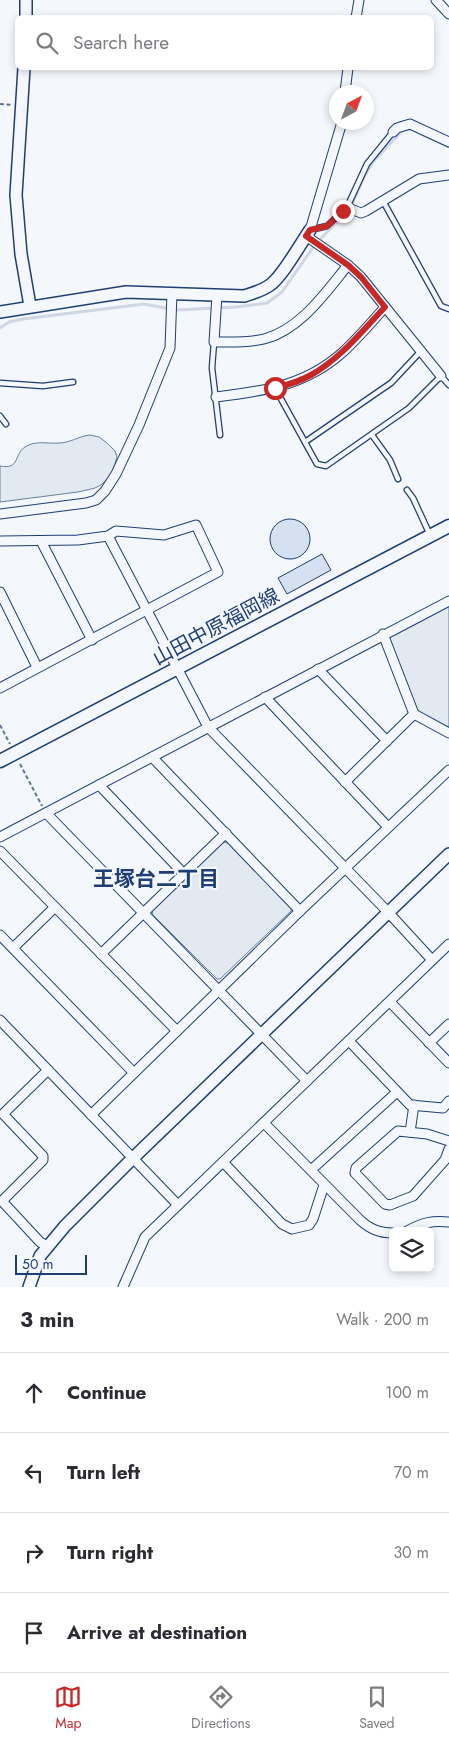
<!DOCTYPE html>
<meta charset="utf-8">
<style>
body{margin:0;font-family:Jost,"Noto Sans JP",sans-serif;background:#f7f7f7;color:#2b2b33}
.controls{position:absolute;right:15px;bottom:15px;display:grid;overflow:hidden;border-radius:8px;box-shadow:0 2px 8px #0003}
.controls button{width:45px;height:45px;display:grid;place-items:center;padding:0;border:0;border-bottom:1px solid #e1e1e2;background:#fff;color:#2b2b33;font:25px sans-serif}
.compass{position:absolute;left:329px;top:85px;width:45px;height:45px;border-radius:50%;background:#fff;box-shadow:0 2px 8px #0003;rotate:41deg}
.scale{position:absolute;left:15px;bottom:12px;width:72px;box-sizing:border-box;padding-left:5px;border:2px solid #1d3f73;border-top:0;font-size:14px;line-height:18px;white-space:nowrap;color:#1d3f73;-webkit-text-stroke:4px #f4f7fb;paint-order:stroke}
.stop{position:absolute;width:15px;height:15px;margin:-11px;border:4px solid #c62828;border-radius:50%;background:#fff}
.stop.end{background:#c62828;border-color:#fff;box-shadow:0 1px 5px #0008}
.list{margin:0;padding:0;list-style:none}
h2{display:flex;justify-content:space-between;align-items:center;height:65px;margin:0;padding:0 20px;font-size:21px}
h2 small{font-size:16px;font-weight:400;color:#7c7c81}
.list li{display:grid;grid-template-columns:32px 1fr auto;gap:15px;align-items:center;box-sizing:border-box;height:80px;padding:0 20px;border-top:1px solid #e1e1e2}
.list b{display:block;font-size:19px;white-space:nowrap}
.list em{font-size:16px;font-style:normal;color:#7c7c81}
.icon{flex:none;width:28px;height:28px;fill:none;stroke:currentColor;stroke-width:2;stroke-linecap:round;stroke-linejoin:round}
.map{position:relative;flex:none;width:449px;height:1287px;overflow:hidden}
.search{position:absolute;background:#fff;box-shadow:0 2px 8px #0003;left:15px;right:15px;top:15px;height:55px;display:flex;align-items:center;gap:12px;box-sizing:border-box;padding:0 18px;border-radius:8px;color:#7c7c81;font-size:19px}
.sheet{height:385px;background:#fff}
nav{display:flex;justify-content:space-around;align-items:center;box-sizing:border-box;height:70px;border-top:1px solid #e1e1e2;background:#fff;font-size:14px;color:#7c7c81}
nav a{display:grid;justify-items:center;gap:2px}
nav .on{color:#c62828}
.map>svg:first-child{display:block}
</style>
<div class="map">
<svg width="449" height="1287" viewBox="0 0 449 1287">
<rect width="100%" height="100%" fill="#f4f7fb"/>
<!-- green -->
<g fill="#e3e9f0" stroke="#687fa3">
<path d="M90,435l9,2 8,6 8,8 2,6 -6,19 -10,9 -6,3 -17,4 -78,10v-36c20,4 14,-12 25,-19 10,-7 23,-3 34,-4 11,0 20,-7 31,-8z"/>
<polygon points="449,605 449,728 419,714 387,637"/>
<polygon points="223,842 229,843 291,908 291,911 220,979 217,979 153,915 152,911"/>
</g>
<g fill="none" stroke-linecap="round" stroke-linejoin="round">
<!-- stream -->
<g stroke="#cfd7e4" stroke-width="3">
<polyline points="419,133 449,147"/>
<polyline points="0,328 9,322 23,319 144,304 176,310 236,307 267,303 282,292 312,249 325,234 345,215 353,202 364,177 373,162 402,131 410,129 414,130"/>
</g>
</g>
<!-- building -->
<g fill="#d5e0f0" stroke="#1d3f73">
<circle cx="290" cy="539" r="20"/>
<polygon points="322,554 331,570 287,594 278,578"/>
</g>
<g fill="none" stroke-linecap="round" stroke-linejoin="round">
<!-- service casing -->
<g stroke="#1d3f73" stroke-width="7">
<g id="service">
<polyline points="383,201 441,306 449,309"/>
<polyline points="310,230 327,226 343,211 349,203 367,164 393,132"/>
<polyline points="214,342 212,368 220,435"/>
<polyline points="0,383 43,386 73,382"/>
<polyline points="275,388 317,464 326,466 409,408 441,376 449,385"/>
<polyline points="0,416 6,424"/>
<polyline points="372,435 390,460 398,479"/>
<polyline points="305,442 391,383 421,351"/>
<polyline points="407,490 413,498 430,535"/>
</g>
</g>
<!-- minor casing -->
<g stroke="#1d3f73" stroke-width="11">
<g id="minor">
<polyline points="436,0 449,14"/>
<polyline points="356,18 359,0"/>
<polyline points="345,92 348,68"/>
<polyline points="393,132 397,128 410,124 449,142"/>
<polyline points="346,207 361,213 366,211 419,179 449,175"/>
<polyline points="310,230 342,122"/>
<polyline points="306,236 348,265 361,277 441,376"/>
<path d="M217,295l-3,47c17,0 34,1 50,-3 36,-9 62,-47 84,-74"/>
<path d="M216,397c49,-6 89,-11 127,-45 15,-14 29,-30 42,-45"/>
<polyline points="0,514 86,503 96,500 105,491 116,474 139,425 170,348 172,293"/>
<polyline points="108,536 208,727 388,912 432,960"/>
<polyline points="0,541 78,540 108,536 116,531 164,535 196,525 218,572 0,688"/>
<polyline points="41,541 92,640"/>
<polyline points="0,592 37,667"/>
<polyline points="318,669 387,741"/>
<polyline points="265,697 388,827"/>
<polyline points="414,714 449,733"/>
<polyline points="152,757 300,911"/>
<polyline points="345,782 414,714 383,634"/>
<polyline points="99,785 184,874"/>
<polyline points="46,813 307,1081"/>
<polyline points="0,837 449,601"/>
<polyline points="0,851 177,1031"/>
<polyline points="0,935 134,1073"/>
<polyline points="13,948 55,907"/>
<polyline points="101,954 226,833"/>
<polyline points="390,1002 449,1063"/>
<polyline points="0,1020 178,1205"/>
<polyline points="349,1041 410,1105 443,1108 449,1101"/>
<polyline points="429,1043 449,1024"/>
<polyline points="91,1115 300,911 449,770"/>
<path d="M264,1123l96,97c10,9 19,13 33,13"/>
<polyline points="410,1132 414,1105"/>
<polyline points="449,1141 427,1134 398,1131 356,1168 355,1173 385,1204 390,1205 413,1196 445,1160 449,1149"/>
<polyline points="223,1162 282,1224 292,1229 309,1225 313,1219 324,1185"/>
<polyline points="311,1170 397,1092"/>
<path d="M407,1231c15,-8 25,-11 42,-9"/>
<polyline points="47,1246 40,1242 2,1201 43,1160 43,1156 3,1114 48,1070"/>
<polyline points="123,1287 145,1237 449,944"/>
</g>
</g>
<!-- tertiary casing -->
<g stroke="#1d3f73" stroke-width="14">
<g id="tertiary">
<polyline points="26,18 26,0"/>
<polyline points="24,68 16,195 21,254 30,306"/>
<path d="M0,312l126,-20 118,4c9,-3 18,-5 26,-11 12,-8 31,-42 40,-55"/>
<polyline points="29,1287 40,1256 65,1226 132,1159 449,854"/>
</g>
</g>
<!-- secondary casing -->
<g stroke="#1d3f73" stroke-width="15">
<polyline id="secondary" points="0,761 449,526"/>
</g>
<!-- path -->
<g stroke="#5e769c" stroke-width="2" stroke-dasharray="4 2.5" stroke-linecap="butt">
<polyline points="0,104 13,105"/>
<polyline points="0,725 10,744"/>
<polyline points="20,764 42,806"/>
</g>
<!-- service -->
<use href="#service" stroke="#f4f7fb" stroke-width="4.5"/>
<!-- minor -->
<use href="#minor" stroke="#f4f7fb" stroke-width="9"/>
<!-- tertiary -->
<use href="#tertiary" stroke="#f4f7fb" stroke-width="11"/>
<!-- secondary -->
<use href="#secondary" stroke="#f4f7fb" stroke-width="12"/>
</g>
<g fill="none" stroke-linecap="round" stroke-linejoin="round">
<!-- route -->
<path stroke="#c62828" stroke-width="6" d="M275,388c13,-3 25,-7 36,-13 30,-17 51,-44 74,-68l-24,-30 -13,-12 -42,-29 4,-6 17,-4 16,-15"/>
</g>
<g text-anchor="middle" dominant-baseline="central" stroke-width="4" stroke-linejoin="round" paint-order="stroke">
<!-- street labels -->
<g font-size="20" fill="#1d3f73" stroke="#f4f7fb">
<text transform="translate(216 627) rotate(-28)">山田中原福岡線</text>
</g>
<!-- neighbourhood labels -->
<g font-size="21" font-weight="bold" fill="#1d3f73" stroke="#f4f7fb">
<text x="156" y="879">王塚台二丁目</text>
</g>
</g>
</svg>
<div class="controls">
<button><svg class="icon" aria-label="layers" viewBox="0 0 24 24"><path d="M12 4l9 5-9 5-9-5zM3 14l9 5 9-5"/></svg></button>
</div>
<svg class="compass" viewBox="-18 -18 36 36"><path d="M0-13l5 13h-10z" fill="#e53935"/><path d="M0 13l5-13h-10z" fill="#7c7c81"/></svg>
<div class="scale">50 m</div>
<div class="stop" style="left:275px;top:388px"></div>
<div class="stop end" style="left:343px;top:211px"></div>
<div class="search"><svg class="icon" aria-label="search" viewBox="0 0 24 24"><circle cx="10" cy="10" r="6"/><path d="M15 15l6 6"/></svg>Search here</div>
</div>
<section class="sheet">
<h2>3 min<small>Walk · 200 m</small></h2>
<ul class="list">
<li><svg class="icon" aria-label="ahead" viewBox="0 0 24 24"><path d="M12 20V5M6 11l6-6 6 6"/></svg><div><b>Continue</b></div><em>100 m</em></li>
<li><svg class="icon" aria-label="left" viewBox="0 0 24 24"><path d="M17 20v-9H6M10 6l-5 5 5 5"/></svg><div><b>Turn left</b></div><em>70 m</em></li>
<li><svg class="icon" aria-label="right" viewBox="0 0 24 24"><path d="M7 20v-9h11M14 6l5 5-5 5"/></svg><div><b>Turn right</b></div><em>30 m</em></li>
<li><svg class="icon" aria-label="arrive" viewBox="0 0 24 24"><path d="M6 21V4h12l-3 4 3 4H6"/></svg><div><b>Arrive at destination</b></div></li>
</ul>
</section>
<nav>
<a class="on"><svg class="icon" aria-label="map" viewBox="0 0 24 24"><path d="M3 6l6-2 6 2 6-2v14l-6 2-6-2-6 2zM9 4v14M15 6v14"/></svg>Map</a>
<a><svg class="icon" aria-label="directions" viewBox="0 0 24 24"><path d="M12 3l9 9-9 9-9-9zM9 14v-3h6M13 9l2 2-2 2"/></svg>Directions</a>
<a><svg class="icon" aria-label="saved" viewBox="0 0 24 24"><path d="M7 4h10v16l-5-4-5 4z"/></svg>Saved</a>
</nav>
